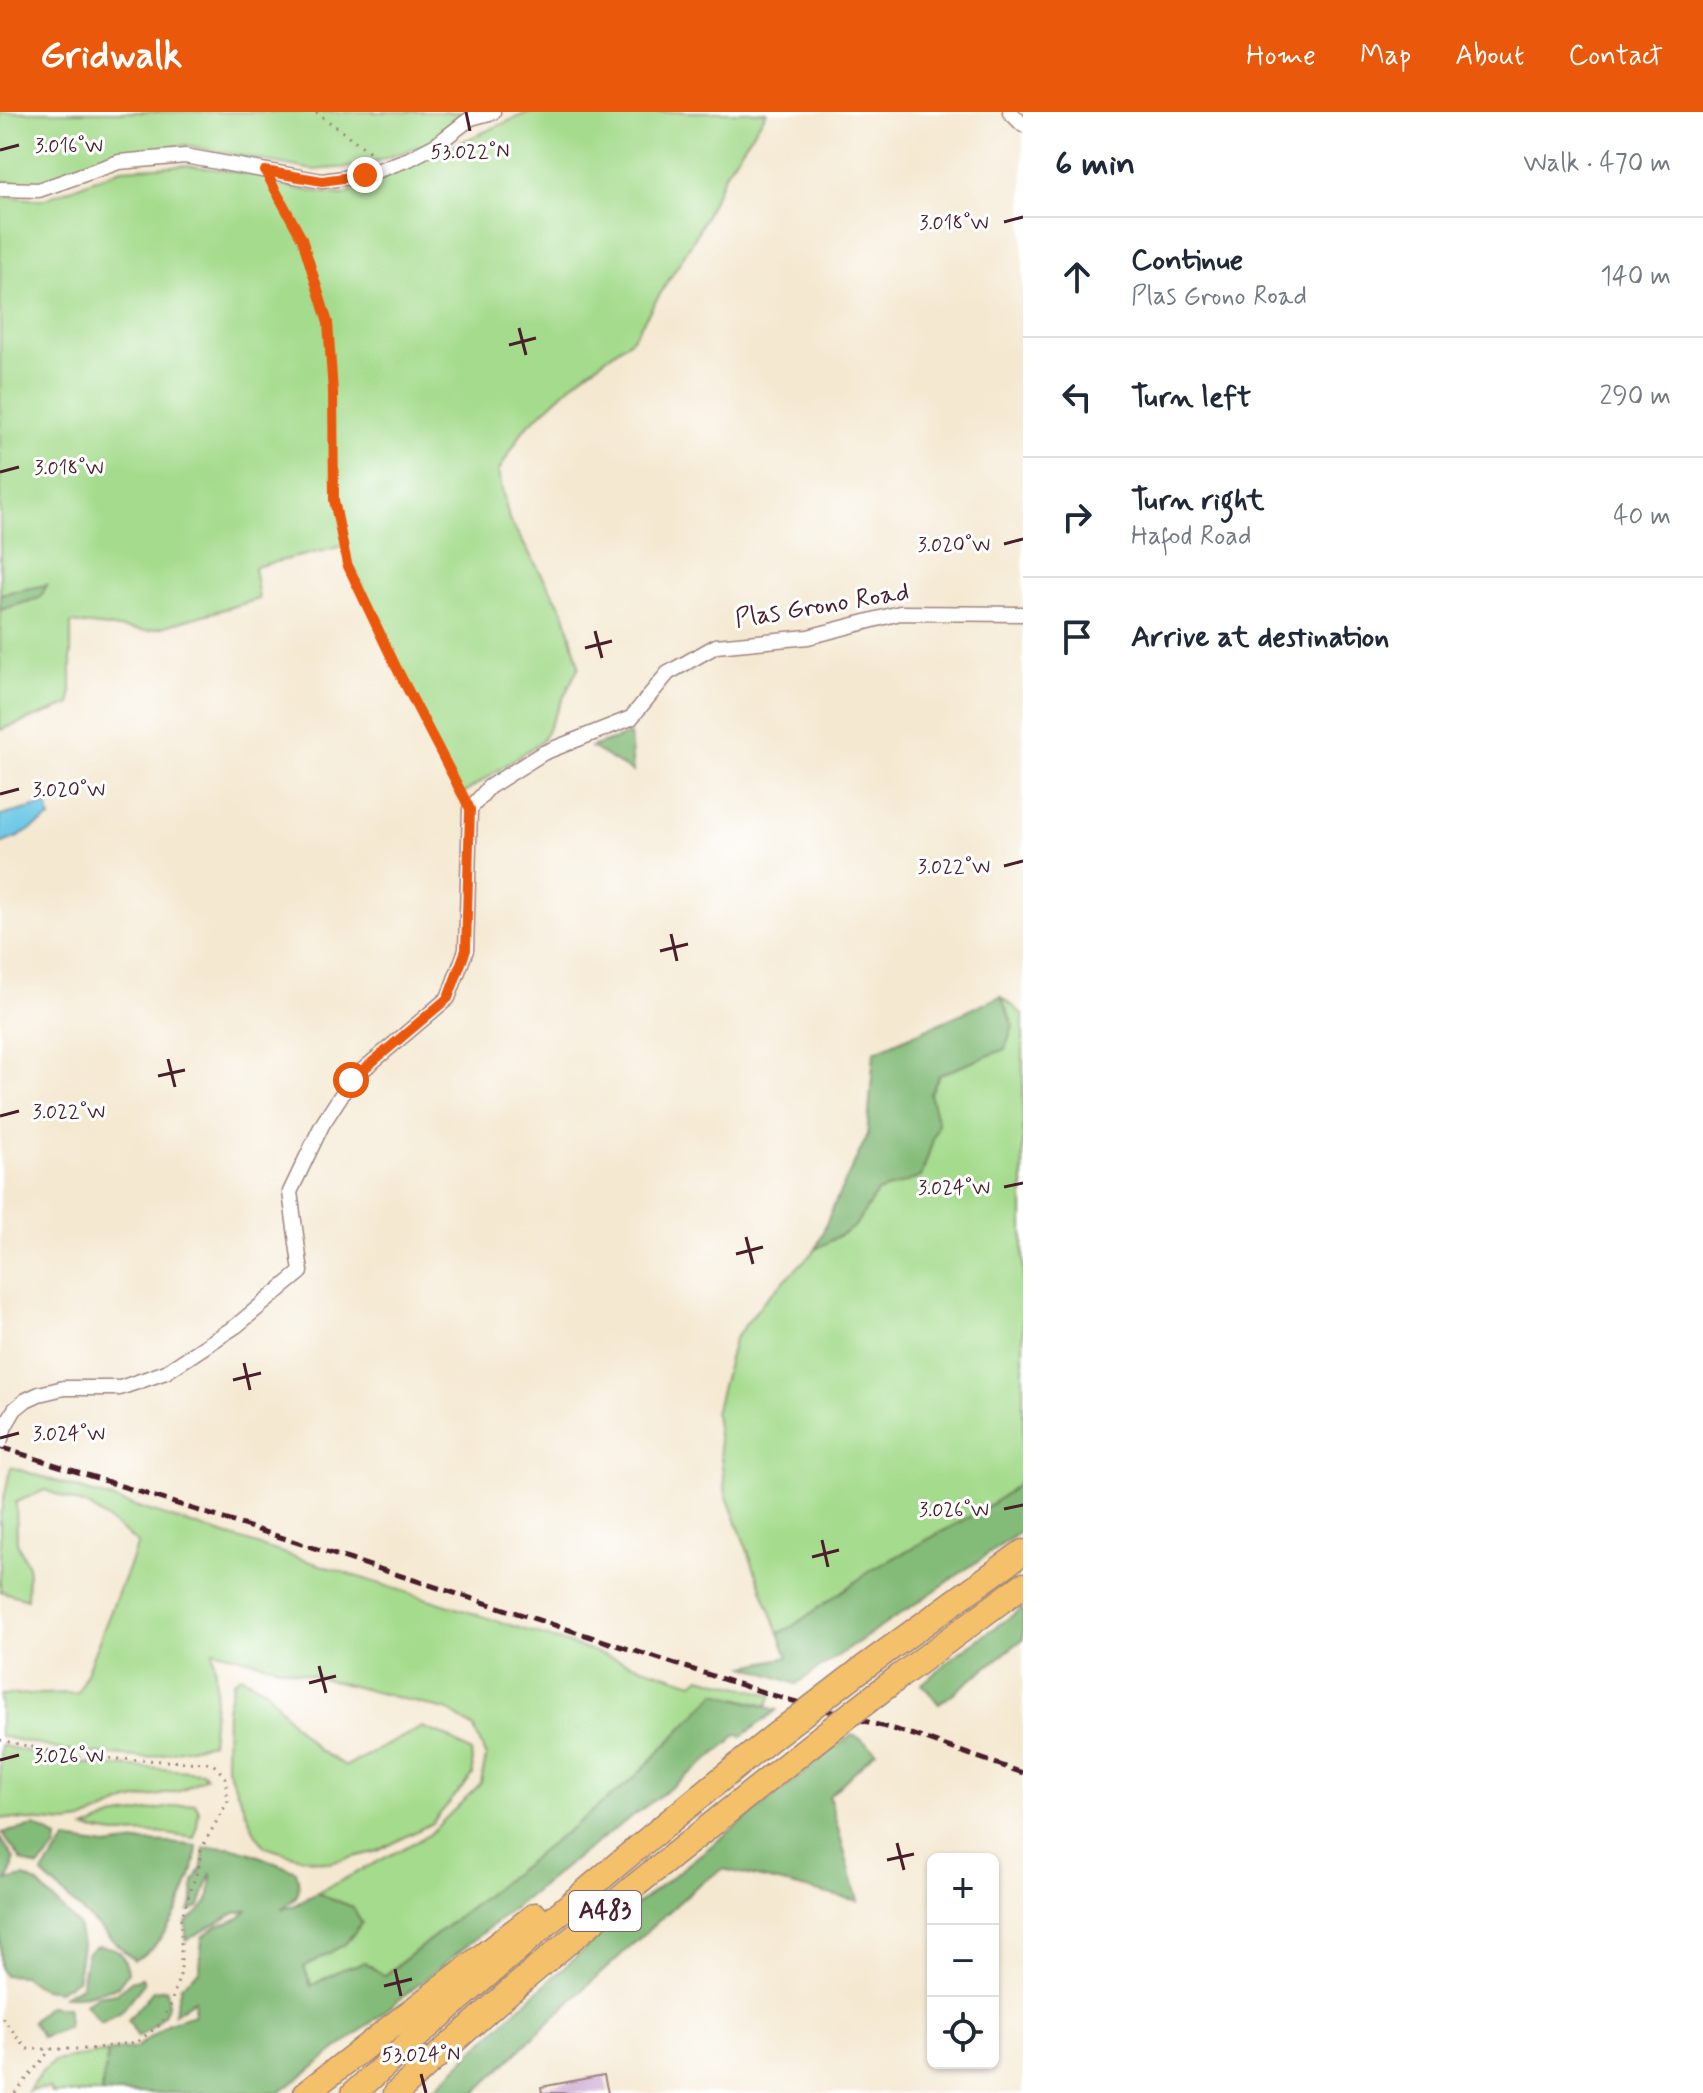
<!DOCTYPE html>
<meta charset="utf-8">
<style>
body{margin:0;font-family:Mynerve,sans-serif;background:#f6f6f7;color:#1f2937}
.controls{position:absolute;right:24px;bottom:24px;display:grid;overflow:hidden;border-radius:12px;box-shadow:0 2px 6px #0004}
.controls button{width:72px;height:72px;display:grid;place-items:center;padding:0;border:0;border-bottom:2px solid #e0e1e3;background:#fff;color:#1f2937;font:40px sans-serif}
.stop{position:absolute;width:24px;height:24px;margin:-18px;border:6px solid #ea580c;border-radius:50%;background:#fff}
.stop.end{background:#ea580c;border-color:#fff;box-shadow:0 2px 8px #0008}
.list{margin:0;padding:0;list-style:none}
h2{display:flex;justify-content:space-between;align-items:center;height:104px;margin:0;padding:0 32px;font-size:34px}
h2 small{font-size:26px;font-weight:400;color:#747a83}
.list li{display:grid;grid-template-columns:52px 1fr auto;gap:24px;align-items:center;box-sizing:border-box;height:120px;padding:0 32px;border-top:2px solid #e0e1e3}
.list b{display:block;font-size:30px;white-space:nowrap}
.list p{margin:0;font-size:26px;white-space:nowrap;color:#747a83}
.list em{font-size:26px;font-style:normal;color:#747a83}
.icon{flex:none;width:44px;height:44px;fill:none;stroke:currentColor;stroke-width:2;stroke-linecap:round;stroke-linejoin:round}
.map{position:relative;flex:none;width:1023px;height:1981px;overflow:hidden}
header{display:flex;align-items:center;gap:48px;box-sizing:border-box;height:112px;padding:0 40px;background:#ea580c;color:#fff}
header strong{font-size:38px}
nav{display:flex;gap:44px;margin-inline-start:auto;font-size:28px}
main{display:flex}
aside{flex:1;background:#fff}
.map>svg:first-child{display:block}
</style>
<header>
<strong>Gridwalk</strong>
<nav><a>Home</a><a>Map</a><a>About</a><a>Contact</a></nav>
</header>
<main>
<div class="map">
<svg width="1023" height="1981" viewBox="0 0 1023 1981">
<rect width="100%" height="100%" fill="#fff"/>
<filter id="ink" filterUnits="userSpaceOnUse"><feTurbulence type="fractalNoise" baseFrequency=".0125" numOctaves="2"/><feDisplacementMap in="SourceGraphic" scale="16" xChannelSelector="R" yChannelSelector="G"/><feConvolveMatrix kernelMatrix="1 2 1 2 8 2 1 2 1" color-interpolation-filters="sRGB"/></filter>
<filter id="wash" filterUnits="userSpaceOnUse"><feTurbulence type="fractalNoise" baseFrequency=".006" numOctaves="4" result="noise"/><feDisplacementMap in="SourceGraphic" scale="32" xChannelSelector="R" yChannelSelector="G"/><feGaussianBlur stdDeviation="1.8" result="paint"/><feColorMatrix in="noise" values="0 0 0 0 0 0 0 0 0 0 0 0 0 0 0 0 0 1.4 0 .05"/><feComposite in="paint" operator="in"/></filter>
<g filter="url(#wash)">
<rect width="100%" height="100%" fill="#f4e8d0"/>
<!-- green -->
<g fill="#a4db8c" stroke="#777d5c" stroke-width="2">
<polygon points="0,0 460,0 460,2 432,30 363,54 313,58 185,33 114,42 38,73 0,69"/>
<polygon points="529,0 767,0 726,60 697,122 633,226 578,267 524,317 498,360 509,407 565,502 579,554 542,629 458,685 344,434 254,455 259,487 148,519 71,511 71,592 0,618 0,498 40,486 46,473 0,482 0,84 42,88 122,57 187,53 263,64 295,77 343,83"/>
<polygon points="1001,884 1023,903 1023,1368 991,1393 872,1458 790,1516 779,1521 726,1382 715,1301 734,1228 763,1190 816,1137 854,1115 877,1080 921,1065 938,1012 930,982 939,963 1005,937 1013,914"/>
<polygon points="11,1355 693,1571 700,1565 772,1583 767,1594 716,1581 633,1667 384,1864 365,1850 340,1858 312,1874 304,1855 345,1832 353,1795 317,1781 429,1723 481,1671 486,1645 474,1616 449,1599 213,1538 216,1575 211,1631 147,1646 66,1639 0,1624 0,1583 78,1581 138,1431 90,1395 45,1378 16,1390 17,1430 28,1454 27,1487 0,1479 0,1403"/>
<polygon points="240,1564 265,1577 293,1612 318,1638 346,1654 422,1615 446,1624 471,1640 473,1663 432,1711 378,1739 329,1751 297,1745 265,1735 255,1721 226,1653 227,1598 233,1570"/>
<polygon points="0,1633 76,1651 202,1660 206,1665 180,1679 128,1689 82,1709 68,1711 0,1706"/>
<polygon points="195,1691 199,1699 195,1726 158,1721 116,1722 85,1717 113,1705"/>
<polygon points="108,1940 101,1981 52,1981 49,1976 30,1978 27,1981 40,1962 54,1949"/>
</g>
<!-- forest -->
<g fill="#83bb78" stroke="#666d52" stroke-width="2">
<polygon points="47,473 40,486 0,498 0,482"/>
<polygon points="630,622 633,660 591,635"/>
<polygon points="1001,884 1013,914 1005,937 939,963 930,982 938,1012 921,1065 877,1080 854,1115 816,1137 833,1095 867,1025 874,940"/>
<polygon points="1023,1368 1023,1418 927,1484 796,1572 746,1554 788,1545 779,1521 790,1516 872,1458 991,1393"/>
<polygon points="1023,1496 1023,1527 939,1592 922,1572 953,1545"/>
<path d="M716,1581l61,17 -36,27 -2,-3 -6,3 -3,5 -26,21 -124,92 -231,185 -70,53h-178l7,-41 28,-4 33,-25 25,-8 1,-15 -21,14 7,-28 19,-16 2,-33 15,-11 23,-8 7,-8 -14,4 -47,26v-18c22,-16 27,-22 25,-49l-11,33 -11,5 4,-10 1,-19 8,-15 2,-19 26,-1 21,6 45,18c6,22 3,26 -15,38l12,-3 24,-13 36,14 9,16 -17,21 -41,23 7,19 29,-16 25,-8 19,14 249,-197z"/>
<polygon points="852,1623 861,1627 876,1639 829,1684 858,1789 723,1757 697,1774 590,1871 475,1981 430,1981 515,1899 621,1805"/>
<polygon points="35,1714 57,1726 56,1736 38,1755 22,1749 2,1721"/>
<polygon points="0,1725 14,1747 12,1759 7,1769 24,1765 37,1771 78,1813 82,1832 77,1868 58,1879 43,1877 23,1864 4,1863 0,1857"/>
<path d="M66,1728l40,6 32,-4 30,1 29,3c-2,34 -30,101 -63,114l-92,-86z"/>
<path d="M97,1834c22,1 26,5 31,26l-11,15 -30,8 -26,2 20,-11 6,-33z"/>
<polygon points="142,1866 144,1871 121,1900 101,1911 85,1892 98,1884 117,1881 131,1869"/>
<path d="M166,1877c9,23 -10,37 -28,48l-10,-17 25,-29z"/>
<polygon points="48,1894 68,1896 68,1915 42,1925 32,1910"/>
</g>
<!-- water -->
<polygon fill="#66c6e4" stroke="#587288" stroke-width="2" points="47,692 50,706 18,725 0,732 0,704"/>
<g id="blocks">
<!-- building -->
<polygon fill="#d3b4d9" points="604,1963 608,1981 542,1981 541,1975"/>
</g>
</g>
<g filter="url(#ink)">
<use href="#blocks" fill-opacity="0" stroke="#9f847e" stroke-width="2"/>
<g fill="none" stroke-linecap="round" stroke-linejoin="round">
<!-- minor casing -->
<g stroke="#9f847e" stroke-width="17">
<g id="minor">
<polyline points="1010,0 1023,13"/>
<polyline points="0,77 39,78 119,50 185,44 322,69 365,63 409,47 436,33 471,6 493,0"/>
<polyline points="5,1314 15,1297 26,1288 39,1282 64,1276 120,1276 166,1260 236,1214 301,1160 290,1080 322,1013 351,968 448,886 466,838 470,697 489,675 543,641 631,606 668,561 716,534 808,525 900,501 1023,502"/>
</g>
</g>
<!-- trunk casing -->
<g stroke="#9f847e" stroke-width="27">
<g id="trunk">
<polyline points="859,1559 1023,1440"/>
<polyline points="900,1564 1023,1473"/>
<polyline points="306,1981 535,1803"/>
<path d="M354,1981c136,-123 276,-241 419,-356"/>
<polyline points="396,1981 509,1880 636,1773 821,1625"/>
</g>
</g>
<!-- path -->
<g stroke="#9f847e" stroke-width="3" stroke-dasharray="2 6" stroke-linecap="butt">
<polyline points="316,0 374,43"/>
<polyline points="275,76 302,127 328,211 333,280 334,388 347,452 396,555 464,685"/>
<polyline points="0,1628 77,1645 207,1651 215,1654 225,1665 228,1689 201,1737 199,1754 181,1807 181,1860 170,1894 162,1911 137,1930 91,1937 27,1937 0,1903"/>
<polyline points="15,1981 51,1937"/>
</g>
<!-- minor -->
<use href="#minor" stroke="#fff" stroke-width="14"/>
<!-- trunk -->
<use href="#trunk" stroke="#f4c16b" stroke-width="24"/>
<!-- rail -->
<polyline stroke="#4a1f2b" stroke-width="5" stroke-dasharray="12 6" stroke-linecap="butt" points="0,1335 772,1583 914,1623 1023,1661"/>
<!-- minor-bridge casing -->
<g stroke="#9f847e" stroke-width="17" stroke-linecap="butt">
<polyline id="minor-bridge" points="0,1330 5,1314"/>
</g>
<!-- trunk-bridge casing -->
<g stroke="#9f847e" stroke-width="27" stroke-linecap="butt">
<g id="trunk-bridge">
<polyline points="773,1625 859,1559"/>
<polyline points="821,1625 900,1564"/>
</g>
</g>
<!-- minor-bridge -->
<use href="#minor-bridge" stroke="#fff" stroke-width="14"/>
<!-- trunk-bridge -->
<use href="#trunk-bridge" stroke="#f4c16b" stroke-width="24"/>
</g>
</g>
<g fill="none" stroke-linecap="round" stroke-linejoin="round" filter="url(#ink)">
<!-- route -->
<polyline stroke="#ea580c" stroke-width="10" points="351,968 448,886 466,838 470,697 396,555 347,452 334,388 333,280 328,211 302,127 265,59 322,69 365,63"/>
</g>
<!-- ticks -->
<path fill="none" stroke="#4a1f2b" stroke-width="3" d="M466,0l4,19M0,38l19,-5M1004,110l19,-5M519,216l7,27M509,233l27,-7M0,360l19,-5M1004,432l19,-5M595,519l7,27M585,536l27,-7M0,682l19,-5M1004,754l19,-5M671,822l6,27M660,839l28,-7M168,947l7,28M158,964l27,-6M0,1004l19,-5M1004,1075l19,-4M746,1125l7,27M736,1142l27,-7M244,1251l6,27M233,1268l28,-7M0,1326l19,-5M1004,1397l19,-4M822,1428l6,27M812,1445l27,-7M319,1554l7,27M309,1571l27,-7M0,1648l19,-5M897,1731l7,27M887,1748l27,-6M395,1857l6,27M384,1874l28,-7M421,1962l5,19"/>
<g text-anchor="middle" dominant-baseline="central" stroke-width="6" stroke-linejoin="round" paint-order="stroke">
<!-- shield labels -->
<rect fill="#fff" stroke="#80626b" stroke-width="2" x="569" y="1779" width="72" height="40" rx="6"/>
<g font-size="24" font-weight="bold" fill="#4a1f2b">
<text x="605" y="1799">A483</text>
</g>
<!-- street labels -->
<g font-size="26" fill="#4a1f2b" stroke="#fff">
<text transform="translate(822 494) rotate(-9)">Plas Grono Road</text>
</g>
</g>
<g font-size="20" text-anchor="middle" fill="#4a1f2b" stroke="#fff" stroke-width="6" stroke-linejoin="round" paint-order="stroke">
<text x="69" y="40">3.016°W</text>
<text x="470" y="46">53.022°N</text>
<text x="954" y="117">3.018°W</text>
<text x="69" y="362">3.018°W</text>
<text x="954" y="439">3.020°W</text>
<text x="69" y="684">3.020°W</text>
<text x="954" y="761">3.022°W</text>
<text x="69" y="1006">3.022°W</text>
<text x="954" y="1082">3.024°W</text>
<text x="69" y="1328">3.024°W</text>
<text x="954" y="1404">3.026°W</text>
<text x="69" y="1650">3.026°W</text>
<text x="421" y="1949">53.024°N</text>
</g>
</svg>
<div class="controls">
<button>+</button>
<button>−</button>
<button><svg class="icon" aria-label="locate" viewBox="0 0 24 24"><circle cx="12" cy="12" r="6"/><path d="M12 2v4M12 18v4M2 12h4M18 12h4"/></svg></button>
</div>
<div class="stop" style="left:351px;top:968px"></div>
<div class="stop end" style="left:365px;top:63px"></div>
</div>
<aside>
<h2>6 min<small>Walk · 470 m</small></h2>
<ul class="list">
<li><svg class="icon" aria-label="ahead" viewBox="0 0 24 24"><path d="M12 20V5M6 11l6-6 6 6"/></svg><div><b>Continue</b><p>Plas Grono Road</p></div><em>140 m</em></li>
<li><svg class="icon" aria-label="left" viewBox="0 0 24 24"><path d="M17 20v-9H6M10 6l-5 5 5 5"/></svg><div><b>Turn left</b></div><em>290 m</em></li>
<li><svg class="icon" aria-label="right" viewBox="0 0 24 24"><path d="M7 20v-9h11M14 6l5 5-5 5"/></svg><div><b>Turn right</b><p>Hafod Road</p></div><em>40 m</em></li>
<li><svg class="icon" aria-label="arrive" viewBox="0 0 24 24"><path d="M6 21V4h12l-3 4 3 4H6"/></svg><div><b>Arrive at destination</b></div></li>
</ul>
</aside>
</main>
